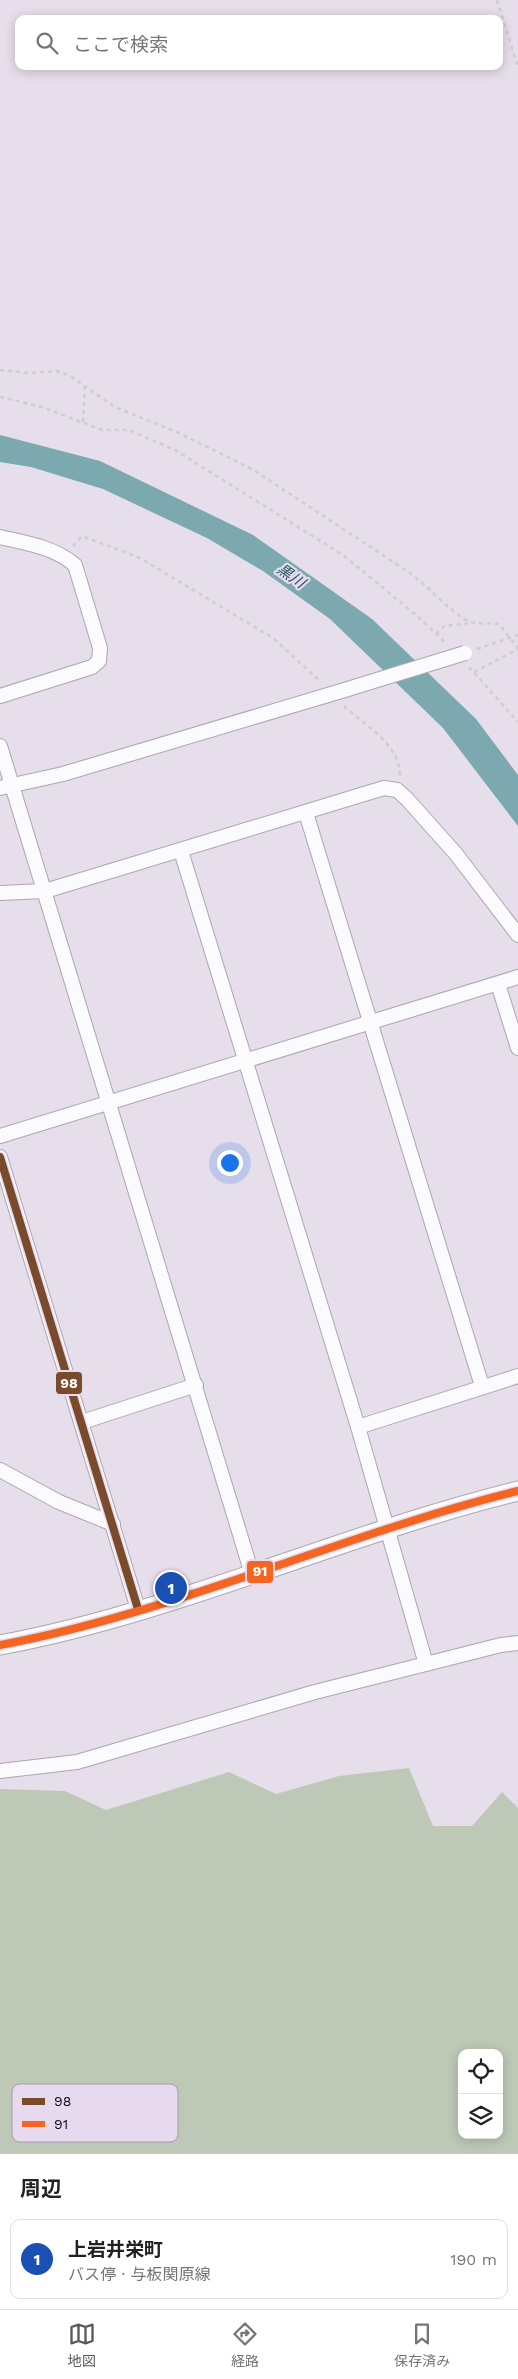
<!DOCTYPE html>
<html lang="ja">
<meta charset="utf-8">
<style>
body{margin:0;font-family:"Work Sans","Noto Sans JP",sans-serif;background:#f6f6f6;color:#222}
.controls{position:absolute;right:15px;bottom:15px;display:grid;overflow:hidden;border-radius:10px;box-shadow:0 2px 12px #0003}
.controls button{width:45px;height:45px;display:grid;place-items:center;padding:0;border:0;border-bottom:1px solid #e0e0e0;background:#fff;color:#222;font:25px sans-serif}
.you{position:absolute;left:229px;top:1162px;width:18px;height:18px;margin:-12px;border:4px solid #fff;border-radius:50%;background:#1a73e8;box-shadow:0 0 0 8px #1a73e833}
.badge{display:grid;place-items:center;width:32px;height:32px;border-radius:50%;background:#5c565e;color:#fff;font-size:16px;font-weight:700}
.pin{position:absolute;translate:-50% -50%;border:2px solid #fff;box-shadow:0 1px 5px #0006}
.list{margin:0;padding:0;list-style:none}
h2{display:flex;justify-content:space-between;align-items:center;height:65px;margin:0;padding:0 20px;font-size:21px}
h2 small{font-size:16px;font-weight:400;color:#767676}
.list li{display:grid;grid-template-columns:32px 1fr auto;gap:15px;align-items:center;box-sizing:border-box;height:80px;margin:0 10px 10px;padding:0 10px;border:1px solid #e0e0e0;border-radius:10px}
.list b{display:block;font-size:19px;white-space:nowrap}
.list p{margin:0;font-size:16px;white-space:nowrap;color:#767676}
.list em{font-size:16px;font-style:normal;color:#767676}
.icon{flex:none;width:28px;height:28px;fill:none;stroke:currentColor;stroke-width:2;stroke-linecap:round;stroke-linejoin:round}
.map{position:relative;flex:none;width:518px;height:2154px;overflow:hidden}
.search{position:absolute;background:#fff;box-shadow:0 2px 12px #0003;left:15px;right:15px;top:15px;height:55px;display:flex;align-items:center;gap:12px;box-sizing:border-box;padding:0 18px;border-radius:10px;color:#767676;font-size:19px}
.sheet{height:155px;background:#fff}
nav{display:flex;justify-content:space-around;align-items:center;box-sizing:border-box;height:70px;border-top:1px solid #e0e0e0;background:#fff;font-size:14px;color:#767676}
nav a{display:grid;justify-items:center;gap:2px}
nav .on{color:#5c565e}
.map>svg:first-child{display:block}
</style>
<div class="map">
<svg width="518" height="2154" viewBox="0 0 518 2154">
<rect width="100%" height="100%" fill="#e6deea"/>
<!-- forest -->
<path fill="#bdc9b6" fill-rule="evenodd" d="M409,1768l24,58h39l30,-34 16,16v346h-518v-365l65,2 41,19 123,-38 47,22 63,-18zM462,2053h37v82h-37z"/>
<!-- water -->
<polygon fill="#7ca8af" points="0,435 100,461 253,535 372,619 476,719 518,775 518,826 443,728 330,619 263,571 207,538 103,489 31,467 0,462"/>
<g fill="none" stroke-linecap="round" stroke-linejoin="round">
<!-- minor casing -->
<g stroke="#aca6af" stroke-width="16">
<g id="minor">
<path d="M0,537c26,6 54,10 75,28l25,83 -1,13 -7,6 -92,29"/>
<polyline points="0,746 252,1574"/>
<polyline points="0,788 63,774 338,692"/>
<polyline points="306,813 482,1386"/>
<polyline points="181,851 358,1427 426,1664"/>
<polyline points="0,893 45,891 384,788 397,790 407,799 456,854 518,935"/>
<polyline points="498,984 518,1048"/>
<polyline points="0,1136 518,977"/>
<polyline points="0,1157 138,1609"/>
<polyline points="82,1422 196,1385"/>
<polyline points="358,1427 518,1376"/>
<polyline points="0,1470 59,1502 113,1524"/>
<polyline points="0,1771 77,1762 315,1692 501,1645 518,1643"/>
</g>
</g>
<!-- secondary casing -->
<g stroke="#aca6af" stroke-width="21">
<path id="secondary" d="M0,1645c177,-33 343,-111 518,-154"/>
</g>
<!-- path -->
<g stroke="#cfcdd0" stroke-width="2.5" stroke-dasharray="4 4" stroke-linecap="butt">
<polyline points="497,0 518,67"/>
<path d="M0,370l30,3 27,-2 13,5 45,31 64,26 73,36 158,104c17,12 45,44 61,49 9,3 19,0 28,2l19,24"/>
<polyline points="0,397 42,407 102,430 129,430 175,450 343,555 416,615 446,643"/>
<polyline points="83,422 85,386"/>
<polyline points="73,546 82,536 140,558 273,638 321,682"/>
<polyline points="436,634 444,626 472,623"/>
<polyline points="477,649 518,635"/>
<polyline points="469,667 518,722"/>
<polyline points="474,672 518,649"/>
<path d="M344,706c22,21 56,37 56,71"/>
</g>
<!-- minor -->
<use href="#minor" stroke="#fbfafc" stroke-width="14"/>
<!-- secondary -->
<use href="#secondary" stroke="#fbfafc" stroke-width="19"/>
<!-- minor-bridge casing -->
<g stroke="#aca6af" stroke-width="16" stroke-linecap="butt">
<polyline id="minor-bridge" points="338,692 465,653"/>
</g>
<!-- minor-bridge -->
<use href="#minor-bridge" stroke="#fbfafc" stroke-width="14"/>
<!-- bus-1 casing -->
<g stroke="#e7daee" stroke-width="11">
<polyline id="bus-1" points="0,1157 138,1609"/>
</g>
<!-- bus-2 casing -->
<g stroke="#e7daee" stroke-width="11">
<path id="bus-2" d="M0,1645c177,-33 343,-111 518,-154"/>
</g>
<!-- bus-1 -->
<use href="#bus-1" stroke="#7a4b2a" stroke-width="8"/>
<!-- bus-2 -->
<use href="#bus-2" stroke="#f26522" stroke-width="8"/>
</g>
<g text-anchor="middle" dominant-baseline="central" stroke-width="4.5" stroke-linejoin="round" paint-order="stroke">
<!-- water labels -->
<g font-size="15" font-style="italic" fill="#1f585d" stroke="#e7daee">
<text transform="translate(291 576) rotate(35)">黒川</text>
</g>
</g>
<!-- legend -->
<rect x="12" y="2084" width="166" height="58" rx="8" fill="#e7daee" stroke="#a79cac" stroke-width="1"/>
<rect x="22" y="2098" width="23" height="7" fill="#7a4b2a"/>
<rect x="22" y="2121" width="23" height="6" fill="#f26522"/>
<g font-size="14" fill="#110d13">
<text x="54" y="2106">98</text>
<text x="54" y="2129">91</text>
</g>
<g stroke="#e7daee" stroke-width="2">
<rect x="55" y="1371" width="28" height="24" rx="5" fill="#7a4b2a"/>
<rect x="246" y="1560" width="28" height="24" rx="5" fill="#f26522"/>
</g>
<g font-size="14" text-anchor="middle" font-weight="bold" fill="#fff">
<text x="69" y="1388">98</text>
<text x="260" y="1576">91</text>
</g>
</svg>
<div class="controls">
<button><svg class="icon" aria-label="locate" viewBox="0 0 24 24"><circle cx="12" cy="12" r="6"/><path d="M12 2v4M12 18v4M2 12h4M18 12h4"/></svg></button>
<button><svg class="icon" aria-label="layers" viewBox="0 0 24 24"><path d="M12 4l9 5-9 5-9-5zM3 14l9 5 9-5"/></svg></button>
</div>
<div class="you"></div>
<div class="pin badge" style="left:171px;top:1588px;background:#1a4fb4">1</div>
<div class="search"><svg class="icon" aria-label="search" viewBox="0 0 24 24"><circle cx="10" cy="10" r="6"/><path d="M15 15l6 6"/></svg>ここで検索</div>
</div>
<section class="sheet">
<h2>周辺<small></small></h2>
<ul class="list">
<li><span class="badge" style="background:#1a4fb4">1</span><div><b>上岩井栄町</b><p>バス停 · 与板関原線</p></div><em>190 m</em></li>
</ul>
</section>
<nav>
<a class="on"><svg class="icon" aria-label="map" viewBox="0 0 24 24"><path d="M3 6l6-2 6 2 6-2v14l-6 2-6-2-6 2zM9 4v14M15 6v14"/></svg>地図</a>
<a><svg class="icon" aria-label="directions" viewBox="0 0 24 24"><path d="M12 3l9 9-9 9-9-9zM9 14v-3h6M13 9l2 2-2 2"/></svg>経路</a>
<a><svg class="icon" aria-label="saved" viewBox="0 0 24 24"><path d="M7 4h10v16l-5-4-5 4z"/></svg>保存済み</a>
</nav>
